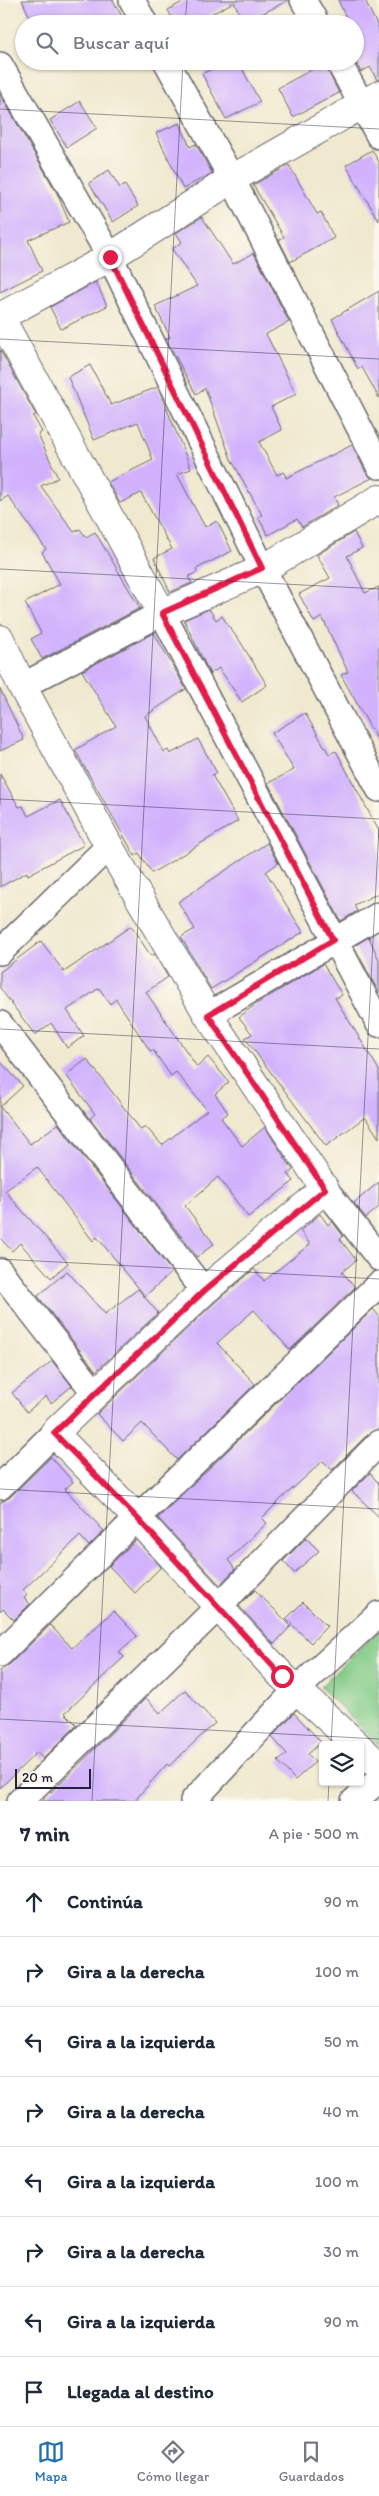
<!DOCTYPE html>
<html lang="es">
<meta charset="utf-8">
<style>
body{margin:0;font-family:Itim,sans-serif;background:#f2f2f3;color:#1f2937}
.controls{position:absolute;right:15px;bottom:15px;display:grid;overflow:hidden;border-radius:5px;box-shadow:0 1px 4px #0004}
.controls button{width:45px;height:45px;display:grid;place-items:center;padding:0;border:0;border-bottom:1px solid #e0e1e3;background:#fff;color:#1f2937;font:25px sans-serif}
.scale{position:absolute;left:15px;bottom:12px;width:76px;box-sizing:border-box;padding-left:5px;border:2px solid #22223b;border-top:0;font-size:14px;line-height:18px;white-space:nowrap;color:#22223b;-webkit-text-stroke:4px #fbf7ec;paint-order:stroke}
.stop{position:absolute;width:15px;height:15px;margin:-11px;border:4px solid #e11d48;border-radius:50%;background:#fff}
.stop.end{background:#e11d48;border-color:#fff;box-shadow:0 1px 5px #0008}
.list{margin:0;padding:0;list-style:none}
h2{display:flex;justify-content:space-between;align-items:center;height:65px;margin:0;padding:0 20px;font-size:21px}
h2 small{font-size:16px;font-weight:400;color:#747a83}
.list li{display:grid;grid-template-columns:32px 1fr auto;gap:15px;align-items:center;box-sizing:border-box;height:70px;padding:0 20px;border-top:1px solid #e0e1e3}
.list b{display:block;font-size:19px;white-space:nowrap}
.list em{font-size:16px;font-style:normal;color:#747a83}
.icon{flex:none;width:28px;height:28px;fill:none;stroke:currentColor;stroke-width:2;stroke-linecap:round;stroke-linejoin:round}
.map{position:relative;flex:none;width:379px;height:1801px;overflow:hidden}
.search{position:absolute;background:#fff;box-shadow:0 1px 4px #0004;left:15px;right:15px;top:15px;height:55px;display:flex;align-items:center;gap:12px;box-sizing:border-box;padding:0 18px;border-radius:28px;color:#747a83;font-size:19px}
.sheet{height:625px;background:#fff}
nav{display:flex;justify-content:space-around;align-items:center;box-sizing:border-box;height:70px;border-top:1px solid #e0e1e3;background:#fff;font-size:14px;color:#747a83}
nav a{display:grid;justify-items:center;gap:2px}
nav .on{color:#1f6fb2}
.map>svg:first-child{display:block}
</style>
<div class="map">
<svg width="379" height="1801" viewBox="0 0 379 1801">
<rect width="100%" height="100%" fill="#fbf7ec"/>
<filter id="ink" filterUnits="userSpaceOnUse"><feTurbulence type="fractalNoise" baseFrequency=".02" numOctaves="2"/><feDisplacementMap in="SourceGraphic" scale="10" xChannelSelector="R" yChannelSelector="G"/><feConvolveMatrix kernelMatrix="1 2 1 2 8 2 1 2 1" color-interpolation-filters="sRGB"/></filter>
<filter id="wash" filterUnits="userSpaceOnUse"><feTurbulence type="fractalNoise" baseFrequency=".0096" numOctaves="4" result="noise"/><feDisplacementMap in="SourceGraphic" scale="20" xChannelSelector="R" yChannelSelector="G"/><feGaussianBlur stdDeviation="1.12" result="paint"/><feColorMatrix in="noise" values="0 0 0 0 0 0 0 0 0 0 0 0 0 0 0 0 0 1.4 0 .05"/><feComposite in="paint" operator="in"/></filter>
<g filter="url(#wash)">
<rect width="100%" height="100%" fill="#f0e9cf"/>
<!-- green -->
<polygon fill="#84cc88" stroke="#537762" points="379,1630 379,1745 320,1687"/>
<g id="blocks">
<!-- building -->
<g fill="#d2b2fd">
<polygon points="22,0 113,0 126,24 33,24"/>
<polygon points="186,0 289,0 244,23 234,2 192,24 175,24 168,10"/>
<polygon points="338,0 365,0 379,29 379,79 377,80 370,67 361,72 355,61 355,47 360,45 355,36 355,24 349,24"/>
<polygon points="226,61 238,61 260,102 226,119 202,74"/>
<polygon points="324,63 339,93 293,117 278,88"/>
<polygon points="0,94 57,193 69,222 28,240 42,271 0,292"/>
<polygon points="80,101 97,128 67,147 50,120"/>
<polygon points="180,123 190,147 196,144 212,173 183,189 156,133"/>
<polygon points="372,150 379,162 379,221 346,165"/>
<polygon points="289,165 317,214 321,212 334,238 290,262 279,240 284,237 253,185"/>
<polygon points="109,170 120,188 125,185 138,206 113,222 89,183"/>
<polygon points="202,217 233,264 254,253 289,322 266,334 296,394 271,407 282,430 259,442 277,475 284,472 286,478 352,445 366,473 372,478 334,497 338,505 302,527 297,519 268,535 258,517 262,515 231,459 205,388 196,394 166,339 170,337 155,306 197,286 172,249 182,242 176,233"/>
<polygon points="96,282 107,306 61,329 50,307"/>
<polygon points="379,291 379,398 362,367 358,369 332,319"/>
<polygon points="0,350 36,415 33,416 42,432 38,434 58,478 41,486 74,532 80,529 86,537 95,532 140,608 42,659 31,639 41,633 25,603 60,584 42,552 46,549 8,496 0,501"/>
<polygon points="90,365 111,405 158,387 191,469 177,474 205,527 217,521 232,551 196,569 197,572 188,577 192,583 170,592 154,558 172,549 141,493 120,503 108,482 153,460 138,422 94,440 68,377"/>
<polygon points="354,532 362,548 347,556 365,593 379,587 379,743 341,675 348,672 322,617 314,622 299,594 330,578 317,555"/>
<polygon points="209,609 216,620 222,616 237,638 238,638 267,685 242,702 219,668 210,674 184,620"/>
<polygon points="154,633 186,689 145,716 164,752 168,750 170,754 198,739 217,773 212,775 238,821 152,873 139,853 135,856 75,750 116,726 82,671"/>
<polygon points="0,689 24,740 0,751"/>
<polygon points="305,713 329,754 336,751 379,831 379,893 354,905 357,911 341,921 268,783 294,770 272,733"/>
<polygon points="0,774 19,807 23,806 28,816 60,800 84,845 28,875 27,872 0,887"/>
<polygon points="267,843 278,863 266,872 303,932 211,989 181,937 195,929 178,902"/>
<polygon points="131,926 151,956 154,954 168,977 146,992 197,1067 208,1057 229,1082 215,1094 228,1113 221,1118 242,1146 265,1127 293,1170 288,1174 294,1181 248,1217 218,1177 185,1206 214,1244 197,1257 90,1118 95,1114 66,1075 87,1059 141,1130 145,1126 162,1145 207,1110 176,1072 171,1076 153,1050 150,1051 116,999 110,1004 99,988 67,1010 84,1036 67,1048 51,1023 35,1035 0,988 0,972 41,941 64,972"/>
<polygon points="369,937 379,960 379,993 354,946"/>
<polygon points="323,964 342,995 335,998 379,1070 379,1138 365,1117 326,1146 245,1038 252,1034 239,1017 256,1004"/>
<polygon points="0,1061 23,1086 0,1107 30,1144 58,1124 172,1272 145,1296 97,1237 93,1241 37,1167 5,1191 68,1263 51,1278 20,1243 12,1251 0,1238"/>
<polygon points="379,1182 379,1207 366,1218 354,1203"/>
<polygon points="320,1214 328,1225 332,1221 343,1236 340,1239 356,1260 342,1272 355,1287 290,1350 254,1310 217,1343 255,1384 177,1460 142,1423 123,1441 97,1414 214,1303 254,1269 264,1281 310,1244 300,1231"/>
<polygon points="67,1271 105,1314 138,1289 158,1313 96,1371 38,1296"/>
<polygon points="373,1309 379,1316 379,1429 369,1433 332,1470 323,1461 280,1500 262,1518 267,1523 228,1560 235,1569 220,1585 158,1518"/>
<polygon points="52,1361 72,1386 51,1403 46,1396 27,1412 12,1393"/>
<polygon points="51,1457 73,1482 65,1489 104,1531 89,1546 80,1536 23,1590 27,1595 24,1598 30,1604 14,1620 3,1609 0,1612 0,1503 10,1497"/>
<polygon points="370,1473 379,1484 379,1517 352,1491"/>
<polygon points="306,1538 319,1551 294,1573 283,1561"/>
<polygon points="136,1540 161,1567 135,1593 109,1566"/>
<polygon points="255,1590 291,1626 274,1644 239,1606"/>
<polygon points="303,1602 327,1626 311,1643 286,1619"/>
<polygon points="114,1611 137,1636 119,1652 124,1657 65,1713 77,1725 43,1759 37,1752 0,1788 0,1671 10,1664 50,1625 72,1648"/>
<polygon points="185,1690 215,1723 169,1766 167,1764 134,1801 42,1801 146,1698 160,1713"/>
<polygon points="294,1713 321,1742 308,1754 315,1762 295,1780 278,1761 287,1754 272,1737"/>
</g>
</g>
</g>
<g filter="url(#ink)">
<use href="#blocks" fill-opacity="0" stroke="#6a686f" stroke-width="1"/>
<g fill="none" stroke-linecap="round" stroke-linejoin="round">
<!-- minor casing -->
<g stroke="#6a686f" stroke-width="28">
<g id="minor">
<polyline points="132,0 145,24"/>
<polyline points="303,0 317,24"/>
<polyline points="166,61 232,179 379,466"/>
<polyline points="338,61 379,136"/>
<polyline points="0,65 110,257 263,569 379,789"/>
<polyline points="22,686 162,613 379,1024"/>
<polyline points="0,952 109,846"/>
<polyline points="208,1015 379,915"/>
<polyline points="0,1024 204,1291"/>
<polyline points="325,1189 379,1258"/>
<polyline points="0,1271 95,1393"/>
<polyline points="0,1487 54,1433"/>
<polyline points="0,1654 137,1518 379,1284"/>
<polyline points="20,1801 219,1606 379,1443"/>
<polyline points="193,1801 297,1689 379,1614"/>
<polyline points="354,1801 379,1780"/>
</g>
</g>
<!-- tertiary casing -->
<g stroke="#6a686f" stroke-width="30">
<g id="tertiary">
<polyline points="0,317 162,613 263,569 379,499"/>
<polyline points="0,317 110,257 232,179 379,95"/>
<polyline points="0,639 22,686 109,846 208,1015 325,1189 204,1291 54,1433 137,1518 282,1676 357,1745"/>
<polyline points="360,1748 379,1766"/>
</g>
</g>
<!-- minor -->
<use href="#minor" stroke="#fff" stroke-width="25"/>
<!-- tertiary -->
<use href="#tertiary" stroke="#fff" stroke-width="28"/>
</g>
</g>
<g fill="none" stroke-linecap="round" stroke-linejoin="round" filter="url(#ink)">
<!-- route -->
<polyline stroke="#e11d48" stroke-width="6" points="110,257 262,568 162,613 333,940 208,1015 325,1189 204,1291 54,1433 137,1518 282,1676"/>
</g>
<!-- ticks -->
<path fill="none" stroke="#22223b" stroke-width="1" stroke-opacity="0.45" d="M185,24l2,-24M0,109l379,20M0,339l379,20M0,569l379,20M0,799l379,20M0,1029l379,20M0,1259l379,20M0,1489l379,20M0,1719l379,20M331,1745l48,-918M92,1801l91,-1740M328,1801l1,-19"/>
</svg>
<div class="controls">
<button><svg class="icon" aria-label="layers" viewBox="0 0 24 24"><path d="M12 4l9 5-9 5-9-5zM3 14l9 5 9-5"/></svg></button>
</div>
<div class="scale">20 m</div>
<div class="stop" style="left:282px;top:1676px"></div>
<div class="stop end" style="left:110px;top:257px"></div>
<div class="search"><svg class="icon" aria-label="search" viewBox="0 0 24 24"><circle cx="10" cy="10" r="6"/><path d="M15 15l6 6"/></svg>Buscar aquí</div>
</div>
<section class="sheet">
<h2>7 min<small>A pie · 500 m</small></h2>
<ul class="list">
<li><svg class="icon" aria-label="ahead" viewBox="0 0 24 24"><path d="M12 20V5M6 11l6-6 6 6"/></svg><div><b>Continúa</b></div><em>90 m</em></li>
<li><svg class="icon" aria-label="right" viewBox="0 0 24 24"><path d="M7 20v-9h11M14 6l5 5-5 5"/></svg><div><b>Gira a la derecha</b></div><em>100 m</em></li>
<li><svg class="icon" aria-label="left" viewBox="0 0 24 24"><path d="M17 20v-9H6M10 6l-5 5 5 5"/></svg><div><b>Gira a la izquierda</b></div><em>50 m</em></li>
<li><svg class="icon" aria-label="right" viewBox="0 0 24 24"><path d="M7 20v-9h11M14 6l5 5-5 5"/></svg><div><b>Gira a la derecha</b></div><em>40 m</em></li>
<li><svg class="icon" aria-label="left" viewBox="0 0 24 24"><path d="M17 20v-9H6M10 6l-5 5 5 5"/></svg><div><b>Gira a la izquierda</b></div><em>100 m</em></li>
<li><svg class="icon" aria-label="right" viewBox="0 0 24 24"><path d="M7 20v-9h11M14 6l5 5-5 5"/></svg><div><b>Gira a la derecha</b></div><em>30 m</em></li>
<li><svg class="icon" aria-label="left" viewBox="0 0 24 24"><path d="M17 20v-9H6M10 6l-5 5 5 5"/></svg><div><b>Gira a la izquierda</b></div><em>90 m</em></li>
<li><svg class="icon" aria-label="arrive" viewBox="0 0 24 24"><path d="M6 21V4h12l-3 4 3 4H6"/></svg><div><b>Llegada al destino</b></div></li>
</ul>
</section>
<nav>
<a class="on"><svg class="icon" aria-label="map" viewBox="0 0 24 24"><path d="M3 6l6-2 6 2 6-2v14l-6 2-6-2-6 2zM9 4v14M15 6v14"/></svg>Mapa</a>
<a><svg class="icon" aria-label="directions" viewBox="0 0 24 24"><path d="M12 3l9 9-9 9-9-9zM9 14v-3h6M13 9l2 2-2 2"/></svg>Cómo llegar</a>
<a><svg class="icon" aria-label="saved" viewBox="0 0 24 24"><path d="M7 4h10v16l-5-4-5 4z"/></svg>Guardados</a>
</nav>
